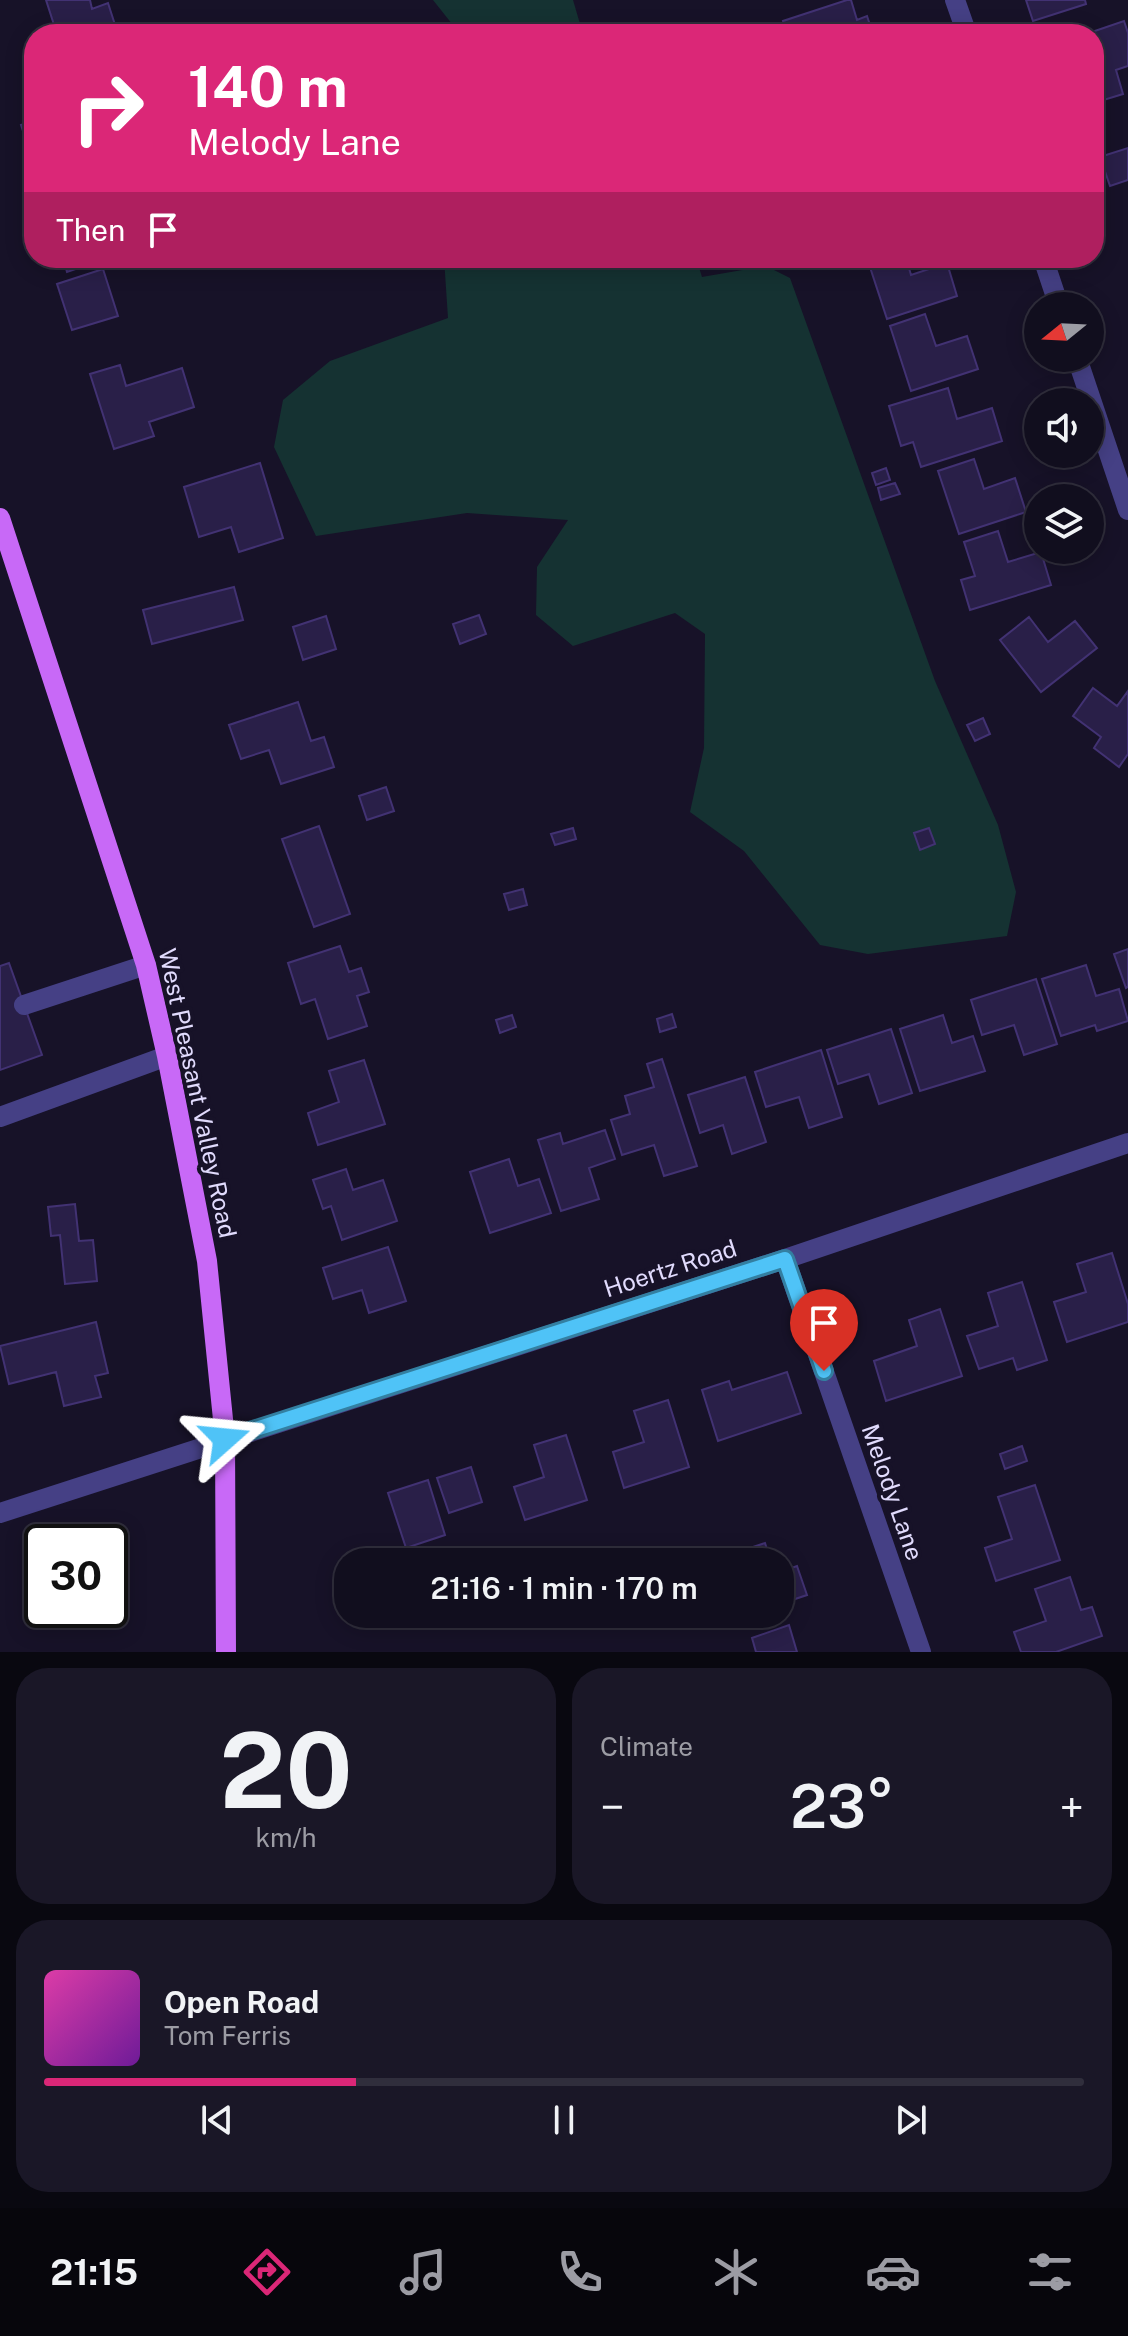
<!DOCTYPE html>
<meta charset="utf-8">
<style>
:root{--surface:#110e1e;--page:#1a1727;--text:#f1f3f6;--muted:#9c9ca4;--line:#302e3c;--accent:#db2777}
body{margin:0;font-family:"Public Sans",sans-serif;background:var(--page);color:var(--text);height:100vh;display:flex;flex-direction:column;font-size:30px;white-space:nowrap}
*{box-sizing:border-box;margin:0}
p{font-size:26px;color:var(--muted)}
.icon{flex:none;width:44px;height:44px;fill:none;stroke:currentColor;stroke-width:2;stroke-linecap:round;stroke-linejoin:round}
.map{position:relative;height:1652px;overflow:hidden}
.drawer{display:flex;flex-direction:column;gap:16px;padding:16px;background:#090810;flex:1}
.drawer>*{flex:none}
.banner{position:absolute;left:24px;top:24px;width:1080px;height:244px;border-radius:32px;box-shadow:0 4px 20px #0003,0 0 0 2px var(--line);background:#db2777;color:#fff;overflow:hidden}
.needle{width:52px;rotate:252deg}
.tools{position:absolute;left:1024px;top:292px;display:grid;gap:16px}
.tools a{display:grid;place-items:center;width:80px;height:80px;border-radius:50%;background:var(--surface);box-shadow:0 4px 20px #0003,0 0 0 2px var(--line);font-size:40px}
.speed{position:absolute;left:24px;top:1524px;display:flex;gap:16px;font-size:40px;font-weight:700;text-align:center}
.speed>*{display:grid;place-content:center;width:104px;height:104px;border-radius:50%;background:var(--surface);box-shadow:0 4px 20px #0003,0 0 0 2px var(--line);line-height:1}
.speed .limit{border:4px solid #111;border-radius:12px;background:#fff;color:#111}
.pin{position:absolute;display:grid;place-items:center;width:68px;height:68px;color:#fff;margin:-82px -34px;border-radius:50% 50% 50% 0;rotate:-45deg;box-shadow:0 0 8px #0007}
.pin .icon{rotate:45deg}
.me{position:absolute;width:88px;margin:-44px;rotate:72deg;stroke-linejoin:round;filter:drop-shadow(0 0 6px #0008)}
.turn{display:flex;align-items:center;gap:28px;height:168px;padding:0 32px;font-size:36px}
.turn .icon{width:104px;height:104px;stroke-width:2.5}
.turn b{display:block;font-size:56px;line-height:68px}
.then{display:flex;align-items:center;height:76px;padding:0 32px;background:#0003;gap:16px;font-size:30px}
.big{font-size:60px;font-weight:600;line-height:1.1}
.drawer .tile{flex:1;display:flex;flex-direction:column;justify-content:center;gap:12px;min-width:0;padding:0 28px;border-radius:32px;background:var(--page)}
.drawer .dial{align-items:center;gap:0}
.dial b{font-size:104px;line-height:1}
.song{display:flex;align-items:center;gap:24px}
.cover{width:96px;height:96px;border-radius:12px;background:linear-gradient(135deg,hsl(320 70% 55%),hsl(280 70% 35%))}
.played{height:8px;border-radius:4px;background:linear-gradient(90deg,var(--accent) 30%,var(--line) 30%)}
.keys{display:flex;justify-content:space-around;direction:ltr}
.heat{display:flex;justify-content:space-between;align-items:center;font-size:44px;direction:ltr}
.drawer .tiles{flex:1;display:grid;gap:16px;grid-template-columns:1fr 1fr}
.tile:last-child{grid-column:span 2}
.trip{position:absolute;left:334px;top:1548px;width:460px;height:80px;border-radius:32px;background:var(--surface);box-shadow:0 4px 20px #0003,0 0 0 2px var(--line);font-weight:600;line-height:80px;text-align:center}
.tab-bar{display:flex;height:128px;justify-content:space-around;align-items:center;background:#07060c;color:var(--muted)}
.tab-bar .icon{width:56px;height:56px}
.tab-bar .current{color:var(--accent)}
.tab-bar b{font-size:36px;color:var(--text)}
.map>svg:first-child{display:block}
.green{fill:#153232}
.building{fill:#291f48;stroke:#423273;stroke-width:2}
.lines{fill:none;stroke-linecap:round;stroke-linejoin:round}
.minor{stroke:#454085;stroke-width:20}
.major{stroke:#c869f7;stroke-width:20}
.route-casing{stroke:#337fa1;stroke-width:20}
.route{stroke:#4fc3f7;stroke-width:14}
.labels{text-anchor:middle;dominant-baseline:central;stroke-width:8;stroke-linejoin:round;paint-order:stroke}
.street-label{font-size:24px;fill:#e1dbfd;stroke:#171228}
</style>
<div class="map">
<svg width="1128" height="1652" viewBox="0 0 1128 1652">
<rect width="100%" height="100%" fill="#171228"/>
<!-- green -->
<path class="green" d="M433,0H573L583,34H460Z
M444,258H696L702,277L766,266L790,278L935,681L998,825L1016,892L1007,936L868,954L820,945L744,851L690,812L704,748L705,634L675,613L573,646L536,615L537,567L568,520L467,513L316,536L274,447L283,400L330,361L448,318Z"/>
<!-- building -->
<path class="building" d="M46,0H90L92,9L108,3L116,28L102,34H57Z
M847,0H851L857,20L867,16L873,34H787L783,21Z
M1026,0H1085L1086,4L1033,21Z
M1124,21L1128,33V66L1116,70L1123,94L1094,103V34H1086Z
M34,121V165L21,125Z
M1128,148V180L1110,186L1100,157Z
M63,258H95L96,262L67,272Z
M867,258H906L911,275L947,263L957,296L887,319Z
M103,269L118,316L72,330L57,284Z
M925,314L936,346L967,336L978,369L911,391L890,326Z
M120,365L126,386L182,368L194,407L149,422L154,436L114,449L90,374Z
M948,388L957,419L992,408L1002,441L921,467L913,442L901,446L889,406Z
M974,459L984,489L1015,478L1026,512L959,534L938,471Z
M260,463L283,538L239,552L231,527L199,537L184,487Z
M886,468L890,480L876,485L872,473Z
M895,483L900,494L881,500L878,488Z
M998,531L1008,562L1041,552L1051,585L970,610L961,580L975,576L964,542Z
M234,587L243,620L152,644L143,610Z
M479,615L486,634L460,644L453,624Z
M326,616L336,649L303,660L293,627Z
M1029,617L1048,642L1075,621L1097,648L1041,692L1000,640Z
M1093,688L1117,706L1128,691V754L1119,767L1094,748L1101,737L1073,716Z
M298,702L311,741L324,737L334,767L281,784L269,750L241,759L229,725Z
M983,718L990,734L975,741L967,725Z
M386,787L394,811L367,820L359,796Z
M319,826L350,914L314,927L282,839Z
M573,828L576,839L555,845L551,834Z
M929,828L935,844L920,850L914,833Z
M523,889L527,905L509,910L504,894Z
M340,946L349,972L361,968L369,992L357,996L367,1026L328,1039L315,999L301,1004L288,963Z
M1128,949V987L1126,988L1114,954Z
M9,963L42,1055L0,1070V966Z
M1086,965L1096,996L1119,989L1128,1021L1097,1031L1095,1025L1061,1036L1042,979Z
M1036,979L1057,1044L1024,1055L1014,1025L982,1035L971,1000Z
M672,1014L676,1027L660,1032L657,1019Z
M512,1015L516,1027L500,1033L496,1020Z
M943,1015L952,1043L973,1036L985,1071L920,1091L900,1029Z
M891,1029L912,1093L879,1104L869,1074L838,1084L827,1050Z
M821,1050L842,1117L809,1128L799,1097L766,1107L755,1072Z
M662,1059L697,1166L664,1176L654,1145L622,1155L611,1120L630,1114L625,1096L654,1087L647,1064Z
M364,1060L385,1124L318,1145L308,1113L339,1102L329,1071Z
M745,1077L766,1142L732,1154L723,1125L700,1133L688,1095Z
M605,1130L615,1159L589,1168L599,1199L561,1211L538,1140L560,1133L563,1144Z
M509,1159L518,1186L539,1179L551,1213L490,1233L470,1172Z
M346,1169L353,1190L383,1180L397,1221L342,1240L331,1206L323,1209L313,1180Z
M75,1204L79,1241L93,1240L97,1281L65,1284L60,1235L51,1236L48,1207Z
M388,1247L406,1301L369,1313L362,1290L333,1299L323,1268Z
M1112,1253L1128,1304V1322L1067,1342L1054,1302L1086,1292L1077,1264Z
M1022,1282L1047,1360L1017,1370L1013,1358L979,1369L967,1336L998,1326L988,1293Z
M940,1309L962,1376L886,1401L874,1361L917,1346L909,1320Z
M96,1322L108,1373L95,1376L101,1397L64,1406L56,1372L9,1384L0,1346Z
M787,1372L801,1413L718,1441L702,1390L729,1381L732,1390Z
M668,1400L689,1467L624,1488L613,1452L644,1442L634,1411Z
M566,1435L587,1500L525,1520L514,1487L544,1477L534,1445Z
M1022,1446L1027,1461L1005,1469L1000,1454Z
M471,1467L482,1502L449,1513L437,1478Z
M428,1480L445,1535L406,1548L388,1493Z
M1035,1485L1060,1560L996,1581L985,1548L1012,1539L998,1497Z
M765,1543L771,1562H728L726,1556Z
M797,1566L807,1595L780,1604V1572Z
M1070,1577L1081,1610L1092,1607L1102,1636L1056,1652H1021L1014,1632L1046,1621L1035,1589Z
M789,1625L797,1652H756L752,1638Z"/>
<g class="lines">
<!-- minor -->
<path class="minor" d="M955,0L967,34
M1043,258L1059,306
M1077,358L1128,510
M24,1005L146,965
M0,1117L167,1056
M785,1259L921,1652
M0,1513L785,1259L1128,1143"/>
<!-- major -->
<path class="major" d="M0,518L146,965L167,1056L207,1261L225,1439L226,1652"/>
</g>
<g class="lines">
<!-- route casing -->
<g class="route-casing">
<path id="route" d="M225,1439L785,1259L824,1371"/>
</g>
<!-- route -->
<use href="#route" class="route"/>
</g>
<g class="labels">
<!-- street labels -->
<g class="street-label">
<text transform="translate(198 1093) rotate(78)">West Pleasant Valley Road</text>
<text transform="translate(670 1268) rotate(-18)">Hoertz Road</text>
<text transform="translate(893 1492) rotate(71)">Melody Lane</text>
</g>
</g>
</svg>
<div class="tools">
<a><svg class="needle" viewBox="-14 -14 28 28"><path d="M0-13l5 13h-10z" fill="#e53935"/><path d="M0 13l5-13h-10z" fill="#9c9ca4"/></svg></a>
<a><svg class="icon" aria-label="sound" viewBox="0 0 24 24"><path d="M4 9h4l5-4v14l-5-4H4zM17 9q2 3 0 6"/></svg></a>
<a><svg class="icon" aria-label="layers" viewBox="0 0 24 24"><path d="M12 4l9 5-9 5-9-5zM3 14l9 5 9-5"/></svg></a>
</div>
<div class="speed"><div class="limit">30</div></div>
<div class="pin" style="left:824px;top:1371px;background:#d93025"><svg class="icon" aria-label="arrive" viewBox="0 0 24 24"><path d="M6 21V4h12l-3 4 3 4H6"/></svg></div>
<svg class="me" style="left:225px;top:1439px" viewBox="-20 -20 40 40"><path d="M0-17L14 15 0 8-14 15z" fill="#4fc3f7" stroke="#fff" stroke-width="4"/></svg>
<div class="trip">21:16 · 1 min · 170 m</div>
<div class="banner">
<div class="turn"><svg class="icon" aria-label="right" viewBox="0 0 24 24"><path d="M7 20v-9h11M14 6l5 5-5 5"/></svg><div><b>140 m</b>Melody Lane</div></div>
<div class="then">Then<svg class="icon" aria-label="arrive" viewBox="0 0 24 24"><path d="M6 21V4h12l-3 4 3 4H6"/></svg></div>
</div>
</div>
<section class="drawer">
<div class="tiles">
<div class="tile dial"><b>20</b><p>km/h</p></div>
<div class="tile"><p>Climate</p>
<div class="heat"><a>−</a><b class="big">23°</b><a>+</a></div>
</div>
<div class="tile">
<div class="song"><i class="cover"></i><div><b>Open Road</b><p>Tom Ferris</p></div></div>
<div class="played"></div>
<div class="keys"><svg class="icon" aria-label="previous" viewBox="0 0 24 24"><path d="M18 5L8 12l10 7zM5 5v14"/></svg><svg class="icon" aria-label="pause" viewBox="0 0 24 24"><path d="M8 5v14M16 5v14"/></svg><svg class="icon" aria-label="next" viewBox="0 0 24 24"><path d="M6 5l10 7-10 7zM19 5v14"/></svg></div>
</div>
</div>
</section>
<nav class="tab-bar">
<b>21:15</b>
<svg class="icon current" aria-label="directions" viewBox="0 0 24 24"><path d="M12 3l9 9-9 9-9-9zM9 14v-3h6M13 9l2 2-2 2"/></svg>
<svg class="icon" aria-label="music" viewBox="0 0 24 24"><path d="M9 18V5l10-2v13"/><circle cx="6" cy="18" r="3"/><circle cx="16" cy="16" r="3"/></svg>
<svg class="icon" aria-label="phone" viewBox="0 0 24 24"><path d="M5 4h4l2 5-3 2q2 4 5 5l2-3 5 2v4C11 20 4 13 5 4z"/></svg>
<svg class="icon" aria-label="climate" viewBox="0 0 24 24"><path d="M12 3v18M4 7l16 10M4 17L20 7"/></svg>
<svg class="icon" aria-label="car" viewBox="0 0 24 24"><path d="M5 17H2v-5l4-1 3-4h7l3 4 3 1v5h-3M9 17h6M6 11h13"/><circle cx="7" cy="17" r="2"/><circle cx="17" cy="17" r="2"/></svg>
<svg class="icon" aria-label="filters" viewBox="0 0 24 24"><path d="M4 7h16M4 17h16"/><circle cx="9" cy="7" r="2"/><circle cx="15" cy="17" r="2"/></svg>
</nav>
